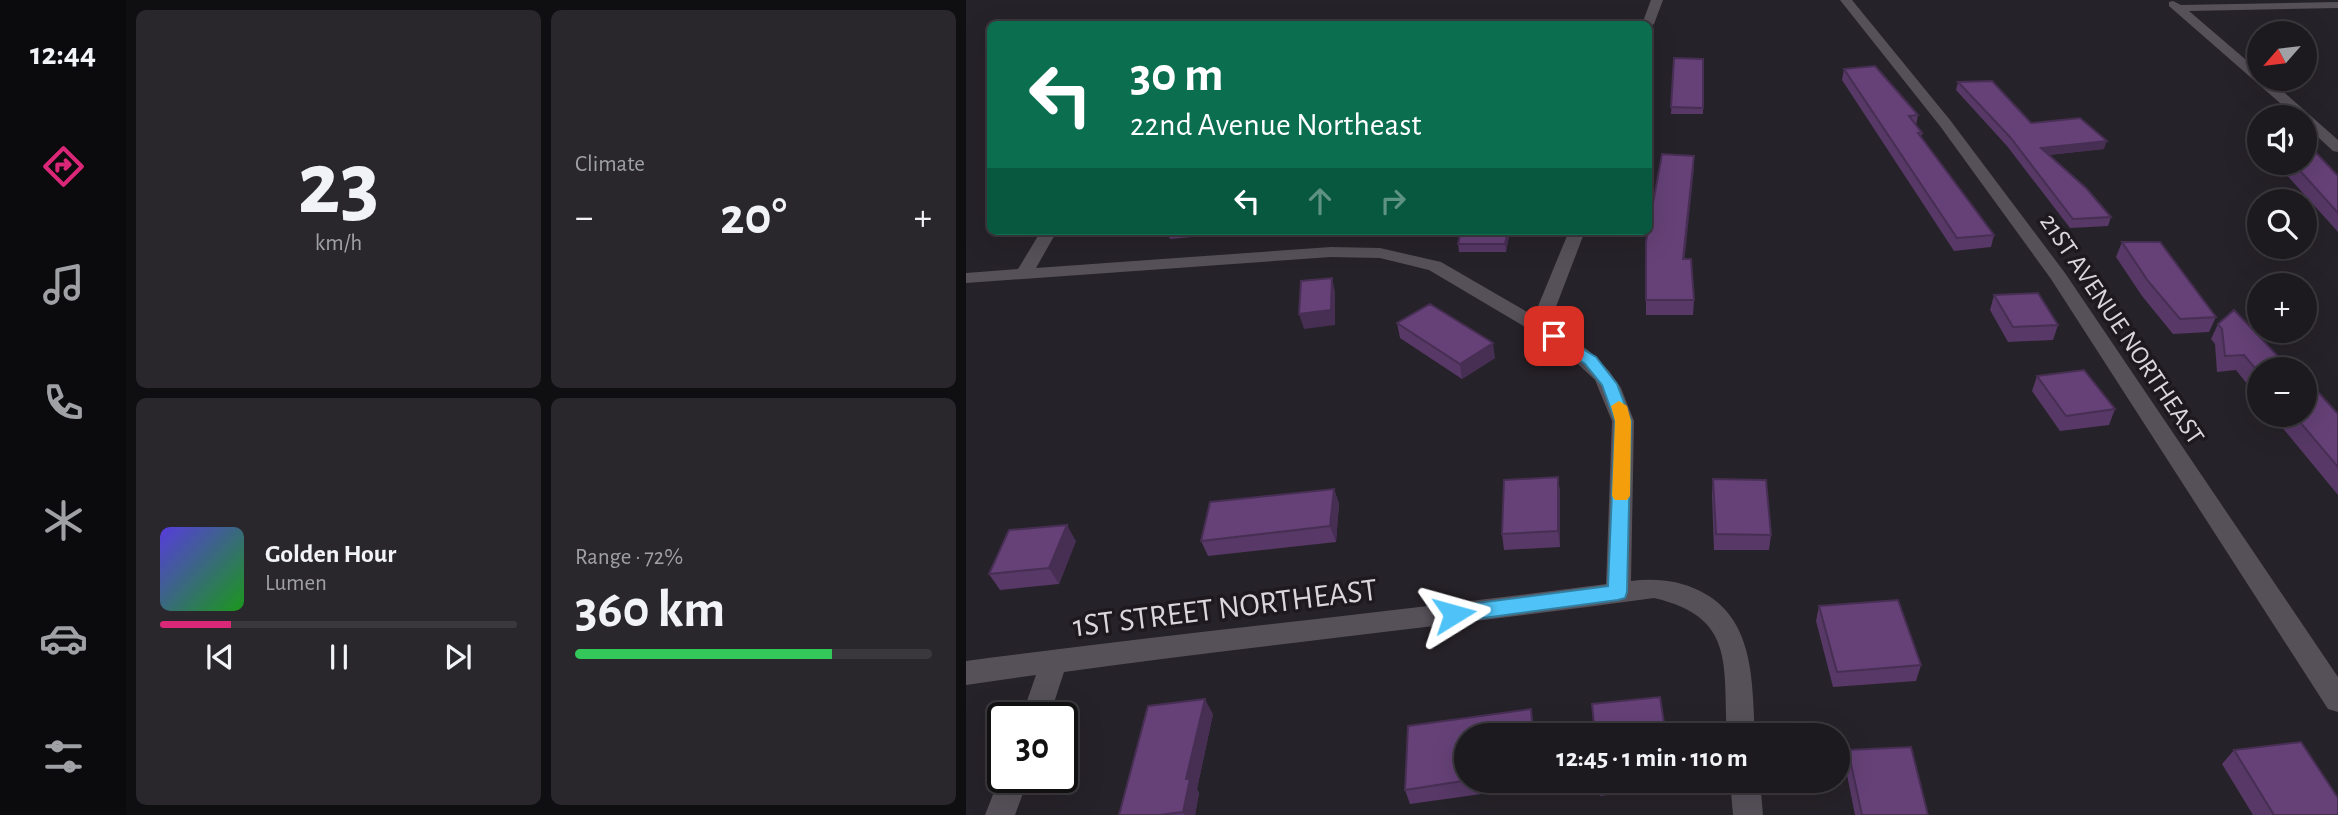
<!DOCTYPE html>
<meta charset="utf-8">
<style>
:root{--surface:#1c1a1f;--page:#29272c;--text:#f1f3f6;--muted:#a0a1a4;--line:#3a383d;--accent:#db2777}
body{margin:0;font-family:"Alegreya Sans",sans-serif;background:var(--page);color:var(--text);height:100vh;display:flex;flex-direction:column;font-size:26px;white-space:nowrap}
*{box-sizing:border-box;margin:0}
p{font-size:23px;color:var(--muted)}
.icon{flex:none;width:38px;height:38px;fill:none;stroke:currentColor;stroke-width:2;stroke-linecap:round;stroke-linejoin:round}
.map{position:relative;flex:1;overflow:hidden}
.sheet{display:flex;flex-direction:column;gap:10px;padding:10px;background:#0f0e11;width:840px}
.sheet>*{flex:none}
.top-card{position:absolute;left:21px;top:21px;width:665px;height:214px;border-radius:10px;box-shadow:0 7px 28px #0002,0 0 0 2px var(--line);background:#0b6e4f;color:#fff;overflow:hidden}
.needle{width:46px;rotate:242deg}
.buttons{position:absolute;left:1281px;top:21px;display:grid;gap:14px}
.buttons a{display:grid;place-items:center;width:70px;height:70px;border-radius:50%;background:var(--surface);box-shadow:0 7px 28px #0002,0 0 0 2px var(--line);font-size:35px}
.speed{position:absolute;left:21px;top:702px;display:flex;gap:14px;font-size:35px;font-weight:700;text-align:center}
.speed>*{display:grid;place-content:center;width:91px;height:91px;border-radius:50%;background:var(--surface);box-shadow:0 7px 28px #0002,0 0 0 2px var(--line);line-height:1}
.speed .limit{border:4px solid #111;border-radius:10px;background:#fff;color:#111}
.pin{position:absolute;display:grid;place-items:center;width:60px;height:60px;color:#fff;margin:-30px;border-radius:14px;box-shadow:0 4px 10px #0006}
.me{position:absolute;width:77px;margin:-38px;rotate:82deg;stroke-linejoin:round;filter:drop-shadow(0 0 5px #0008)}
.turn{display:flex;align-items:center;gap:24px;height:147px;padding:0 28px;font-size:32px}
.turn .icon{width:91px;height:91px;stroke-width:2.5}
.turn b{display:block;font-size:49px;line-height:60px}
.lanes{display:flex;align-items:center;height:66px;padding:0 28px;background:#0003;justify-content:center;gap:35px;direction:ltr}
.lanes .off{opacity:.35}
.big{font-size:52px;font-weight:600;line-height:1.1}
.sheet .tile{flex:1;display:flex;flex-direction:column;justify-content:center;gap:10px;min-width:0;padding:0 24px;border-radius:10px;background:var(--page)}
.sheet .dial{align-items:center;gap:0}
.dial b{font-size:91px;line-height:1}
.song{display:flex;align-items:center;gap:21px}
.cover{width:84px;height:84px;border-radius:10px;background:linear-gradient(135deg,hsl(250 70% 55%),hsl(120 70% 35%))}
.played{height:7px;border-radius:4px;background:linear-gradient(90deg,var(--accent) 20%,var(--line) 20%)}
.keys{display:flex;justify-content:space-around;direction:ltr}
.heat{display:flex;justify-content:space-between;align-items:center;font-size:38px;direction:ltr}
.charge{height:10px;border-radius:5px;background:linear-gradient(90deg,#34c759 72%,var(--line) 0)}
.sheet .tiles{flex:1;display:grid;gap:10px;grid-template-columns:repeat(2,1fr)}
.trip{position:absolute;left:488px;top:723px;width:396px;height:70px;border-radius:35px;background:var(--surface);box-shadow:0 7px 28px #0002,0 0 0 2px var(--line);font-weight:600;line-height:70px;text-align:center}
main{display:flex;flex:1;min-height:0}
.menu{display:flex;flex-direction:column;width:126px;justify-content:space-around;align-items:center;background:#0b0a0c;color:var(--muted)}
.menu .icon{width:49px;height:49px}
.menu .active{color:var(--accent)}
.menu b{font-size:32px;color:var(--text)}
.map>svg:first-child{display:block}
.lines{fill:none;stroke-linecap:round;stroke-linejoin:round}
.street{fill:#565159;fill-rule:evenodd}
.wall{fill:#573866}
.shaded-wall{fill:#472e53}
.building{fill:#654177;stroke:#472e53;stroke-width:2}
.route{fill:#4fc3f7;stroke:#337fa1;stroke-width:2}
.slow{fill:#f59e0b}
.labels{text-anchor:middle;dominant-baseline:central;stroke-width:7;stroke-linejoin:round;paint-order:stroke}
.street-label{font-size:26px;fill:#d9d7db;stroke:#1d191f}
.near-street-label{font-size:32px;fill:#d9d7db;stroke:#1d191f}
</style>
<main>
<nav class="menu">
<b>12:44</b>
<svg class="icon active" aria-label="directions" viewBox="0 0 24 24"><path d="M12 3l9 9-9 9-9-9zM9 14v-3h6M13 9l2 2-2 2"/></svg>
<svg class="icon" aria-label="music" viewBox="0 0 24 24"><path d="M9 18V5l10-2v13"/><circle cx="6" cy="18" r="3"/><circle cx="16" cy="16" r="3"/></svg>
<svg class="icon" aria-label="phone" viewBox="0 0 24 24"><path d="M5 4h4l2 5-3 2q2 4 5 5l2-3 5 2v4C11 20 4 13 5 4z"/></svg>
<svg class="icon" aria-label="climate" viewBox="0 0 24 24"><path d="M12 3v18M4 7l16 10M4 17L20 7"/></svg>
<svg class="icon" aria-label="car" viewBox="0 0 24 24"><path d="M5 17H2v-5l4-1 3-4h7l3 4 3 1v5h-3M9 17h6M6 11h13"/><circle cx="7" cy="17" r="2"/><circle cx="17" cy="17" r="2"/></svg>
<svg class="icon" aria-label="filters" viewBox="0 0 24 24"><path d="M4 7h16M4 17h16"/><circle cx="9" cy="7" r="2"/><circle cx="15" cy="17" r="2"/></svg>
</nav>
<section class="sheet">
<div class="tiles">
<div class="tile dial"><b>23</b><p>km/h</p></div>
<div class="tile"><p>Climate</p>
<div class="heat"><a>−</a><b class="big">20°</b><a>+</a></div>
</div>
<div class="tile">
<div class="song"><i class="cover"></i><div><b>Golden Hour</b><p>Lumen</p></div></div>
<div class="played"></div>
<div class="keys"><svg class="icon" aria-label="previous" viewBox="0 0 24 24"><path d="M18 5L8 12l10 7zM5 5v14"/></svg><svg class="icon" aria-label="pause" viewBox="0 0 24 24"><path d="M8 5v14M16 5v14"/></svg><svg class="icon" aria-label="next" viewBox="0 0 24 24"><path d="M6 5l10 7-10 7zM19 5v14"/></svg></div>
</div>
<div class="tile"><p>Range · 72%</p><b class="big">360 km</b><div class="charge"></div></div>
</div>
</section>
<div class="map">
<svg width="1372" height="815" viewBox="0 0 1372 815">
<rect width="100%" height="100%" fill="#262229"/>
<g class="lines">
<!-- street -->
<path class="street" d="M685,0H697L688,24L682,27V24H676Z
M874,0H886L984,120L1099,273L1372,677V712L1362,709L1085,279L974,126Z
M1207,1L1215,5L1372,2V8L1223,11L1293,71V79H1303L1372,140V152L1367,151L1339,125V117H1330L1203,6V2Z
M75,231H91L70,268L365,247L414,248L475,262L568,316L603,231H619L583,325L622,350L643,371L655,388L668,421L665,581C689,578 712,580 734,591C789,618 786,682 789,735H761C757,665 770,617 688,598C492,625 295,645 98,672L83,718H55L70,675L0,685V661C213,633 427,612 640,584L646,421L629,380L596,349L463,270L414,258L365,257L0,283V273L52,269Z
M37,769V777H63L49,815H19Z
M764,780H794L797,815H767Z"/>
</g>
<!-- wall -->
<path class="wall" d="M708,58L737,59V114H705Z
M878,69L952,115L950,125L956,133L955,137L1028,235L1025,247L988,251L876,80Z
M992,82L1065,123L1138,149L1083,155L1145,217L1142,226L1104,228L1041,146L990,90Z
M728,156L718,259L728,300L727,315H680V242Z
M1310,163H1339L1372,176V232Z
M200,231H239L237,236L204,239Z
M495,231H544L540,252H493L492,244Z
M1156,242L1250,317L1243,332L1207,334L1176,296L1150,257Z
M1028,295L1092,325L1087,340L1042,342L1024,310Z
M431,323L529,358L496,379L434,338Z
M1252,324L1293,369V399L1270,370L1251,372L1249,344L1245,339Z
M1071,376L1149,409L1143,425L1094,431L1066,391Z
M1346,393L1372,414V495L1306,415H1339Z
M592,477L594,493V547L538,550L536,534Z
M747,479L805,535L803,550H748L746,495Z
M368,489L373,504L370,542L242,556L235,541Z
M110,541L93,584L34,590L23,574Z
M853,606L955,665L950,681L867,687L850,621Z
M565,709L569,735H500V780H572L573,786L444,804L439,790L442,726Z
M247,714L231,789L233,793L229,815H153Z
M882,750L962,815H889L879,765Z
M1268,750L1372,815H1287L1256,764Z
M632,780H705V787L634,796Z"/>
<!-- shaded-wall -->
<path class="shaded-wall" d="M1141,141L1138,149L1072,156L1075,148Z
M728,156V169L717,274V259Z
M542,231H544L540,252L539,244Z
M366,278L369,292V325L338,329L333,314Z
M527,343L529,358L496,379L494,364Z
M592,477L594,493V547L592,531Z
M368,489L373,504L370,542L364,526Z
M101,525L110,541L93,584L83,568Z
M239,699L247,714L231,789L233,793L229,815H219L217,812L220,779Z"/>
<!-- building -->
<path class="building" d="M708,58L737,59V108L705,107Z
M909,66L952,115L943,116L956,133H952L1028,235L991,238L878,69Z
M1026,81L1065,123L1114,118L1141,141L1075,148L1120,188L1145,217L1107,219L1044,137L992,82Z
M1339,141L1372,176V213L1327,163H1339Z
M696,154L728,156L717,259H725L728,300H680V242Z
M495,231H542L539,244H492Z
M1156,242H1194L1250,317L1214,319L1182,281Z
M366,278L365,310L333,314L335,281Z
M1072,293L1092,325L1047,327L1028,295Z
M464,304L527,343L494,364L431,323Z
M1268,310L1324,369H1293V373L1278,355L1259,356L1256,329L1252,324Z
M1118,370L1149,409L1100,416L1071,376Z
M1339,386L1346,393H1353L1372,414V467L1328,415H1339Z
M592,477V531L536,534L538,480Z
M747,479L800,480L805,535L750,534Z
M368,489L364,526L235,541L244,502Z
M101,525L83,568L23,574L43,530Z
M932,600L955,665L871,672L853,606Z
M694,697L700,735H629L626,704Z
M239,699L220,779H224L217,812L193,815H153L182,706Z
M565,709L567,735H500V780H503L439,790L442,726Z
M1335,742L1372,798V815H1308L1268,750Z
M945,747L962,815H896L882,750Z"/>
<!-- route -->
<path class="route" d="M588,332L630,357L651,384L665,421L661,592L659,598L652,600L488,622L481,620L478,614L481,609L488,606L642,586L649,421L636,385L619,364L582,339L580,336L582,333Z"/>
<!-- slow -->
<path class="slow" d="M653,401L661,406L665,421L664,496L661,500H649L646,496L649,421L645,406Z"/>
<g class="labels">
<!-- street labels -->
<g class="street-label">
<text transform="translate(1156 329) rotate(56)">21ST AVENUE NORTHEAST</text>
</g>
<!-- near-street labels -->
<g class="near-street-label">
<text transform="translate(259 608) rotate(-7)">1ST STREET NORTHEAST</text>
</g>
</g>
</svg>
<div class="buttons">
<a><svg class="needle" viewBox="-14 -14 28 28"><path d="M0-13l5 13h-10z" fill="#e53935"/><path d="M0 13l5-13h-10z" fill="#a0a1a4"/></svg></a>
<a><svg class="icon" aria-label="sound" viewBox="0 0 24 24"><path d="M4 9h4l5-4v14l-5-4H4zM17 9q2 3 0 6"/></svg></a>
<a><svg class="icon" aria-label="search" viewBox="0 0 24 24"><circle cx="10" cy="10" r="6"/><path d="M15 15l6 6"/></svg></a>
<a>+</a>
<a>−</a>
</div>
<div class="speed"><div class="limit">30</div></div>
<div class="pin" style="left:588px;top:336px;background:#d93025"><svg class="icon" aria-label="arrive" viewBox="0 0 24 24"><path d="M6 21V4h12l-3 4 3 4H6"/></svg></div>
<svg class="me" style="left:488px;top:614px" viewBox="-20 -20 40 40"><path d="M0-17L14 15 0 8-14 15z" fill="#4fc3f7" stroke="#fff" stroke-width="4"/></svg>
<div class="trip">12:45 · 1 min · 110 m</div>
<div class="top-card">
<div class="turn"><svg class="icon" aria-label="left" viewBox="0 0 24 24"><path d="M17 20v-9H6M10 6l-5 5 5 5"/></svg><div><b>30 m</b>22nd Avenue Northeast</div></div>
<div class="lanes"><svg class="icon" aria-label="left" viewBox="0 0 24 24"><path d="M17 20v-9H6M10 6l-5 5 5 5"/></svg><svg class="icon off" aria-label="ahead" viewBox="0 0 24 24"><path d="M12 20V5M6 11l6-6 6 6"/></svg><svg class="icon off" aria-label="right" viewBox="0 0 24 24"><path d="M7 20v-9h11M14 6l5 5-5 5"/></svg></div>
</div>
</div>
</main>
